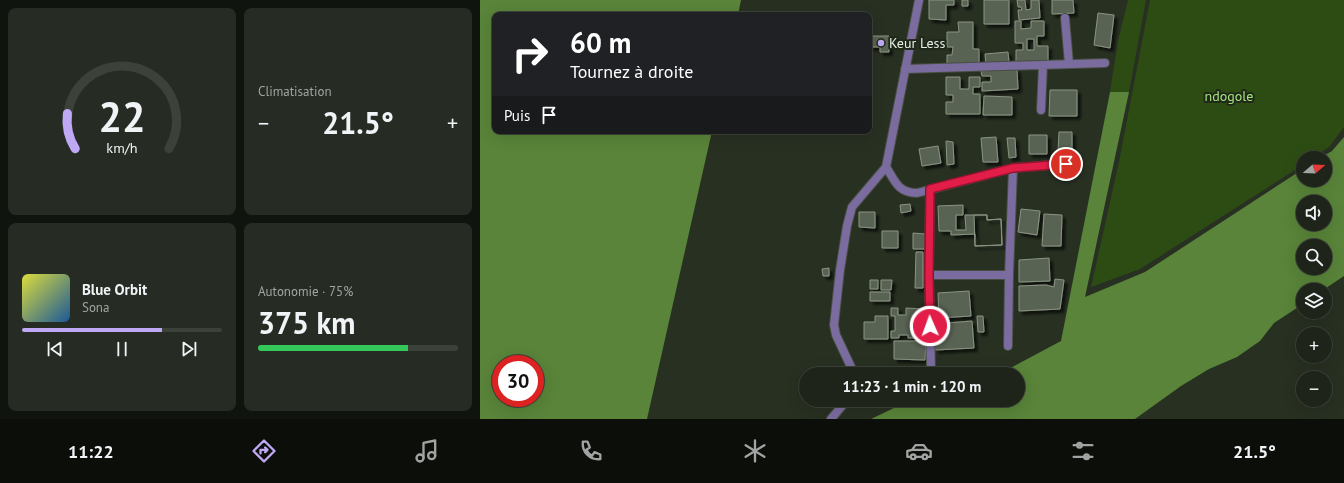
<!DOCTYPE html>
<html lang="fr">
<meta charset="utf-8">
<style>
:root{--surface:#1e241a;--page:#262c23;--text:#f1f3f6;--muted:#a1a4a2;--line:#3c4139;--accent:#bfa9f4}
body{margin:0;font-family:"PT Sans",sans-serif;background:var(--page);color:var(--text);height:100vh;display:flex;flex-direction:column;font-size:15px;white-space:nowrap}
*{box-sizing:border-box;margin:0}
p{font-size:13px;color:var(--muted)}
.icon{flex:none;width:22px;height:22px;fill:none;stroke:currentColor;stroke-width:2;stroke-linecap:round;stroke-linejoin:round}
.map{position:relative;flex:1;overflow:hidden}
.side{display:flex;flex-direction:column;gap:8px;padding:8px;background:#10140e;width:480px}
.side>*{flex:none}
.guide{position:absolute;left:12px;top:12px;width:380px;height:122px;border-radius:8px;box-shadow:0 4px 16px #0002,0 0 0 1px var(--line);background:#202124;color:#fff;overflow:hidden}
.needle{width:26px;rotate:71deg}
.fabs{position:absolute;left:816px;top:151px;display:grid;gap:8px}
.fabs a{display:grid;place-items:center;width:36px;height:36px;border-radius:50%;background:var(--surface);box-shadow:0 4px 16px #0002,0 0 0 1px var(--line);font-size:20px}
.speed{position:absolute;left:12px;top:355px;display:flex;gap:8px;font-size:20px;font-weight:700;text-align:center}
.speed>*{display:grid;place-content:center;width:52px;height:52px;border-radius:50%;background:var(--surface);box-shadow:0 4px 16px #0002,0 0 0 1px var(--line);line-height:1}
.speed .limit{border:6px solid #d22;background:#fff;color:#111}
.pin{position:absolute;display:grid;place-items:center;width:34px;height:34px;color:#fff;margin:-17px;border:2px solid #fff;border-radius:50%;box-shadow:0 1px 4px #0007}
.me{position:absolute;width:44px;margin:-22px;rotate:358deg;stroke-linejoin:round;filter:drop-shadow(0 0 3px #0008)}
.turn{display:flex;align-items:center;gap:14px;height:84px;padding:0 12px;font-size:18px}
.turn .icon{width:52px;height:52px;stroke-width:2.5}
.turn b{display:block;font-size:28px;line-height:34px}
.then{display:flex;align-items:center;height:38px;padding:0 12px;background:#0003;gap:8px;font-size:15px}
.big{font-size:30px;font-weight:700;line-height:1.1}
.side .card{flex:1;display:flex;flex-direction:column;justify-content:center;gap:6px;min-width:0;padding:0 14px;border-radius:8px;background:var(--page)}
.side .dial{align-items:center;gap:0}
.dial svg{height:104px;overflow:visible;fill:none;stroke:var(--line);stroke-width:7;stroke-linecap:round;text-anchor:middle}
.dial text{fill:var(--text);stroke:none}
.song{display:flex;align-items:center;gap:12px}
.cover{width:48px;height:48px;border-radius:6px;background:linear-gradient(135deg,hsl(60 70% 55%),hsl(210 70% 35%))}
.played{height:4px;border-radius:2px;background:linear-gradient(90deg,var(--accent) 70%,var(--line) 70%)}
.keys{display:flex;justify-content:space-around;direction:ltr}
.heat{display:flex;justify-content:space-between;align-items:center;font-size:22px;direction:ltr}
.charge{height:6px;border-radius:3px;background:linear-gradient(90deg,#34c759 75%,var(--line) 0)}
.side .tiles{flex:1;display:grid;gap:8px;grid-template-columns:repeat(2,1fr)}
.trip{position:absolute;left:319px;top:367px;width:226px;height:40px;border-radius:20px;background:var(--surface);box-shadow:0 4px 16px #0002,0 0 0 1px var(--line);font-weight:700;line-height:40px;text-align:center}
.menu{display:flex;height:64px;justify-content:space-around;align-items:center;background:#0c0e0a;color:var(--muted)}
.menu .icon{width:28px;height:28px}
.menu .selected{color:var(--accent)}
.menu b{font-size:18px;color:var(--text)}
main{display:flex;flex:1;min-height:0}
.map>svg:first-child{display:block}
.green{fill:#2d4c14}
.water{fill:#598439;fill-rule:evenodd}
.building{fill:#596353;stroke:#8a9483;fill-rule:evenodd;filter:url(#shadow)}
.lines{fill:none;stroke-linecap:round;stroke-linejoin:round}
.street-casing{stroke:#474e41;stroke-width:10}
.street{stroke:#7b6c9f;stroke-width:8}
.route-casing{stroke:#92132f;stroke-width:10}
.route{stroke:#e11d48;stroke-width:7}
.poi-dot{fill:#bfa9f4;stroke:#1e2719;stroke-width:1.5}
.labels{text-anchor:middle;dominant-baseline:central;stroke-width:4;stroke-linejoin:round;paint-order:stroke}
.poi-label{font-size:14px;fill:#e7ede4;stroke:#1e2719;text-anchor:start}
.park-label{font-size:14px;fill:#a6e27d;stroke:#1e2719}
</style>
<main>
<section class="side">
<div class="tiles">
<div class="card dial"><svg viewBox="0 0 100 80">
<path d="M14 69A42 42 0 1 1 86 69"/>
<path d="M14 69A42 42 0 0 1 8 42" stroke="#bfa9f4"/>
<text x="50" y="56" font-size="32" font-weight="700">22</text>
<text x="50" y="72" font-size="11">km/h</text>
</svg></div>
<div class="card"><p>Climatisation</p>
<div class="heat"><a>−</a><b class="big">21.5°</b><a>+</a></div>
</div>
<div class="card">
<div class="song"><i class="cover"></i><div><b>Blue Orbit</b><p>Sona</p></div></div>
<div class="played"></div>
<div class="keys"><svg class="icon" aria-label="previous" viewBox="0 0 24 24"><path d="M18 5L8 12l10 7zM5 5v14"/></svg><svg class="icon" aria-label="pause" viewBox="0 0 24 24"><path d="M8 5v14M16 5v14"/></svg><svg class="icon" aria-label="next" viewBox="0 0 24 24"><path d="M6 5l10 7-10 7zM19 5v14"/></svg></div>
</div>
<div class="card"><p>Autonomie · 75%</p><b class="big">375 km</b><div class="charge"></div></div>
</div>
</section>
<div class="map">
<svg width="864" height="419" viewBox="0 0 864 419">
<defs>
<filter id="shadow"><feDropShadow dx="3.5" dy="3.5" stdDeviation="1" flood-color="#0009"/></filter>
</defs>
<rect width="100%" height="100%" fill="#283022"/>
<!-- green -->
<path class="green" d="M648,0H666L649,92H630L638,41Z
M670,0H864V127L849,147L833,158H823V165L660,269L611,287L639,162Z"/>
<!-- water -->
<path class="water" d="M0,0H261L258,15H15V131H232L167,419H0ZM21,364H55V398H21Z
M630,92H649L605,297L665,272L823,169V180H845V158H840L852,151L864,137V276L843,290H823V304L794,323L780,341L757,357L729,369L701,386L655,419H391L416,407L460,400H538V374H519L581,341ZM823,202H845V224H823ZM823,246H845V268H823Z"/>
<!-- building -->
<path class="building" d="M449,0H474V5H466V20L449,19Z
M482,0H488V6H482Z
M504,0H529V24H504Z
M537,0H545L546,10L551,9V0H559L560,18L539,20L538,10H542L541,7H538Z
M572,0H593L594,13L572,14Z
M618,13L634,15L630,48L614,45Z
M535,21H541V29L551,28V21H564V36H557V46H568V62H536V50H543V43H535ZM547,39H554V50H547Z
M478,22H493V49H499V65H467V55H472L473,47H467V32H479Z
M390,36H409V52H400V47H390Z
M528,52L529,62L506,64L505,54Z
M537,69L538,89L502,91V82H511V76H502L501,71Z
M466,77H480V89H489V77H500V87H493V94H500V114H466V102H473V95H466Z
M570,90H597V116H569Z
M504,96L532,97V115H503Z
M579,132H592V151H578Z
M549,135H567V154H549Z
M516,137L518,162H503L501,138Z
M527,138H535L536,157L529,158Z
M466,141L473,142L474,164L467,165Z
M458,146L461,163L442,166L439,149Z
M430,204L431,211L421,213L420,205Z
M483,205V215H476V230H486L485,215H507V220L521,219L522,245L495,246V234L471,235V231H459L458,206Z
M541,209L560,211L557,235L538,232Z
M379,212H395V228L379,227Z
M564,214L582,215L581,246H562Z
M494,215H507V220L521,219L522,245L495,246Z
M402,231H418V248H402Z
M433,233L445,234V249H433Z
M436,252H443V288H435Z
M569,258L570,281L539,282V260Z
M349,268V276H343L342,269Z
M575,279L584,280L580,309L539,311V286L566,285L574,287Z
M390,280H398V289H390Z
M401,280H412L411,290H401Z
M489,291L491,316L459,318L458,293Z
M390,292H410V301H390Z
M411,308H418V315H426V308L446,309V316H441V329H446V338H428V335H419V338H411V331H415V316H411Z
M395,316H408V339H384V322H395Z
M497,316H503L504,332H498Z
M492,321L494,348L455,350L454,324Z
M414,341H446L445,360L414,359Z"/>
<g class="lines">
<!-- street casing -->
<g class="street-casing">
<path id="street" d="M585,18L589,64
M425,69L625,63
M561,110L563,65
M406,167C415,181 418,193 437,193L533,168L586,164
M450,189L449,275L451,371
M449,275H529
M528,346L529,275L533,168
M373,374L371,367L356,335L354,325L360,270L367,226L372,207L406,167L439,0
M351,419L367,400"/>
</g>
<!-- street -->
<use href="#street" class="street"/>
</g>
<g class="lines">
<!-- route casing -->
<g class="route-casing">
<path id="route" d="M450,326L449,275L450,189L533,168L586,164"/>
</g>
<!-- route -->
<use href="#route" class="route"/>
</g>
<!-- markers -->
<circle class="poi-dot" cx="401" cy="43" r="4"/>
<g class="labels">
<!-- poi labels -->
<g class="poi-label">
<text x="409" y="43">Keur Less</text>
</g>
<!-- park labels -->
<g class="park-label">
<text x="749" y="96">ndogole</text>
</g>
</g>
</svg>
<div class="fabs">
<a><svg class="needle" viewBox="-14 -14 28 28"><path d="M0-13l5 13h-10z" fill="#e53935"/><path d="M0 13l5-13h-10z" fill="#a1a4a2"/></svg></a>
<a><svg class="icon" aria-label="sound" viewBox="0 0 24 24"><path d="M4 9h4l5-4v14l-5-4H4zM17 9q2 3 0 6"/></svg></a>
<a><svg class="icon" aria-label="search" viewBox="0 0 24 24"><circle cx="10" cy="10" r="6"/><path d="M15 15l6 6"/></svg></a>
<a><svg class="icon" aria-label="layers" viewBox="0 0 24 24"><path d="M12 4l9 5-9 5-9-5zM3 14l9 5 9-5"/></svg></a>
<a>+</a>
<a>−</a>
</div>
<div class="speed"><div class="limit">30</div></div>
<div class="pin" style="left:586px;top:164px;background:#d93025"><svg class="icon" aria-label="arrive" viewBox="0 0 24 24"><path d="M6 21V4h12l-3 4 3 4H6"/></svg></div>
<svg class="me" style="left:450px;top:326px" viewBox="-20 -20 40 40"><circle r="17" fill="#e11d48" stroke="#fff" stroke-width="3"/><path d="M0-11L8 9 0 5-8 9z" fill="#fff"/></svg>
<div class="trip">11:23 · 1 min · 120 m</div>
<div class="guide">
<div class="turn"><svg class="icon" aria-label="right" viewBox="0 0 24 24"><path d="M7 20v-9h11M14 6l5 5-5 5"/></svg><div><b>60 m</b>Tournez à droite</div></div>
<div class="then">Puis<svg class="icon" aria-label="arrive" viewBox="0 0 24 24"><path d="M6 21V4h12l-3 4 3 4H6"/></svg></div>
</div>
</div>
</main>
<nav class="menu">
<b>11:22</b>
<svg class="icon selected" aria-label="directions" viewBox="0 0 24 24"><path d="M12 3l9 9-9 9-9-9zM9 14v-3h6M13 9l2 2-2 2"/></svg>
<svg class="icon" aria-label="music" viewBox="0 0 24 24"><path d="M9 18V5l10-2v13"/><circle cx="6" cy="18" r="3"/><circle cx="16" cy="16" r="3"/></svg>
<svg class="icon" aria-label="phone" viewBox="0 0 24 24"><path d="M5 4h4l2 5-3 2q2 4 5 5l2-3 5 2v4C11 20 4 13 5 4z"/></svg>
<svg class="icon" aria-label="climate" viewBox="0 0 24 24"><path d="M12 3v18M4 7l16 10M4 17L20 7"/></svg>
<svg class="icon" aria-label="car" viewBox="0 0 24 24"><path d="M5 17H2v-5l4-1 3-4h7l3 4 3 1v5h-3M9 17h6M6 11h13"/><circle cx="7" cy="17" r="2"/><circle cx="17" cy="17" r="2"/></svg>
<svg class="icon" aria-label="filters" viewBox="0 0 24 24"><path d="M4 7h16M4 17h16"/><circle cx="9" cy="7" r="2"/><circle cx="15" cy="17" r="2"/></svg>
<b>21.5°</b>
</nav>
